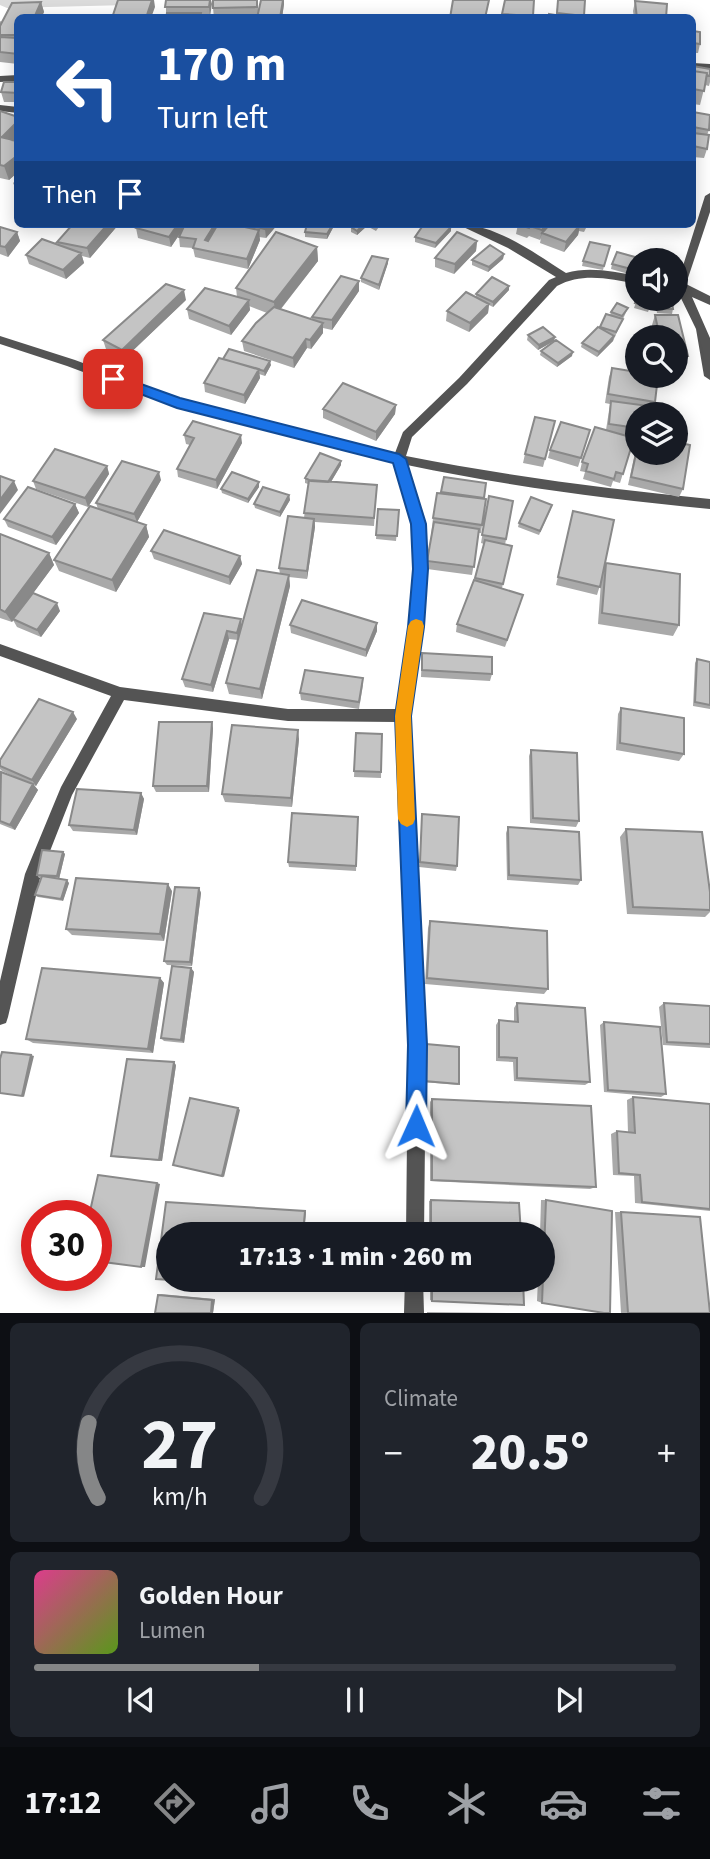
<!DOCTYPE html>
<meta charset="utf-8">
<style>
:root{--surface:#171b24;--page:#20242c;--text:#f1f3f6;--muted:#9ea1a6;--line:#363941;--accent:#858687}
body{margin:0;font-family:"Source Sans 3",sans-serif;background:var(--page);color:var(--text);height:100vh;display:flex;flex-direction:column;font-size:26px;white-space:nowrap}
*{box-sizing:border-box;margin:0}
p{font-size:23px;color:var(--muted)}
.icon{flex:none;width:38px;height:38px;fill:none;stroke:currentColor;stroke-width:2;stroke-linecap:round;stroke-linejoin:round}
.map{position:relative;height:1313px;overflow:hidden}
.drawer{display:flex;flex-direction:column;gap:10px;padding:10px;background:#0d0f14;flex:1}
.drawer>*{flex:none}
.banner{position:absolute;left:14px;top:14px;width:682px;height:214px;border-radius:10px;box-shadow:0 4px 18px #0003;background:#1a4fa0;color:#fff;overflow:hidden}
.controls{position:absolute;left:625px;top:248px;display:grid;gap:14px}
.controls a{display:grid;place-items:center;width:63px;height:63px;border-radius:50%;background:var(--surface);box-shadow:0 4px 18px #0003;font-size:35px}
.speed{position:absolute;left:21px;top:1200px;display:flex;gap:14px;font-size:35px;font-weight:700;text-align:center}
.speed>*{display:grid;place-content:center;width:91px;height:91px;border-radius:50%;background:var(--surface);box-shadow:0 4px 18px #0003;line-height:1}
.speed .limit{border:10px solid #d22;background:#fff;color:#111}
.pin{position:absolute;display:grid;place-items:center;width:60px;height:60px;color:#fff;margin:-30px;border-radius:14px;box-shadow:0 4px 10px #0006}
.me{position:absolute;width:77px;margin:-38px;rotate:1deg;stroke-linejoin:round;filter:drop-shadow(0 0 5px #0008)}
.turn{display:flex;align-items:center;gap:24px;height:147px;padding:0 28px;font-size:32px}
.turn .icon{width:91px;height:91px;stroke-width:2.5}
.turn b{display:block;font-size:49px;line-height:60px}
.then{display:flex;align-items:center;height:66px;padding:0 28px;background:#0003;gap:14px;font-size:26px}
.big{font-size:52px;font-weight:800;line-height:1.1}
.drawer .tile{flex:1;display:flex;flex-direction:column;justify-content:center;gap:10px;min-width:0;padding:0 24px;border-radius:10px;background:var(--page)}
.drawer .dial{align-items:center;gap:0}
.dial svg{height:182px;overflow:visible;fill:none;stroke:var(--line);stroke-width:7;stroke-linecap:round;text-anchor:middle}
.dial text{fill:var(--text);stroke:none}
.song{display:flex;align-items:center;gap:21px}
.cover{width:84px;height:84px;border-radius:10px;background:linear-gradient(135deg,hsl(330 70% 55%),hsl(90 70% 35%))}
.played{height:7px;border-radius:4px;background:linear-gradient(90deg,var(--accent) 35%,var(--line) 35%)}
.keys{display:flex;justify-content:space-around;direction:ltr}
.heat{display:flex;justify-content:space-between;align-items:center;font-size:38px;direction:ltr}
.drawer .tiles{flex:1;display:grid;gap:10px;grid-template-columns:1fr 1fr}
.tile:last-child{grid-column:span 2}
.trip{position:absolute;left:156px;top:1222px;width:399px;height:70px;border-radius:35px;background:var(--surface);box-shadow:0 4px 18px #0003;font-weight:800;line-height:70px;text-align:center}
.menu{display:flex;height:112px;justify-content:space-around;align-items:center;background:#090b0e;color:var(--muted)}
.menu .icon{width:49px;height:49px}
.menu .active{color:var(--accent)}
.menu b{font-size:32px;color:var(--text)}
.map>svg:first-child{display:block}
.green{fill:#dbdbdb}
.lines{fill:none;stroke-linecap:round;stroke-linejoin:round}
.minor{fill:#545454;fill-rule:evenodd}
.wall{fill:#a9a9a9}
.shaded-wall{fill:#898989}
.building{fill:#c4c4c4;stroke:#898989;stroke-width:2}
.route{fill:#1a73e8;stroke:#114b97;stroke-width:2}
.slow{fill:#f59e0b}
</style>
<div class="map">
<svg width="710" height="1313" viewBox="0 0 710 1313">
<rect width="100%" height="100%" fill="#fff"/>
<!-- green -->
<path class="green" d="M0,0H133L129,5L7,8L0,5Z"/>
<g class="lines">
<!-- minor -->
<path class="minor" d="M693,63L710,64V70L693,69Z
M18,75V81L0,82V76Z
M0,105L18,107V113L0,111Z
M710,193V212L686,284L710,296V305L692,297L710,338V380L704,376L696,329L676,288L705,196Z
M457,224C496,224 534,253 566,273C590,266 614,272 637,276V284C610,279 583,272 557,286L467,384L412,437L406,456C507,476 608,489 710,499V509C608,499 507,486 407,465L425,524L428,569L423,627L410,716L426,1045L424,1234H406L408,1045L396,722L288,721L124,700L72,795L41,874L8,1017L6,1023L0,1025V981L25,874L61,787L111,696L0,656V644L120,687L288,709H397C406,650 421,585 413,525C410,504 400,483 394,462L177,407L67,366L0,344V336L75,360L179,399L395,453L403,432L459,378L549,280L556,277L508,248Z
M405,1279H423L424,1313H404Z"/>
</g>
<!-- wall -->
<path class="wall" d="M166,0H211L210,16H201L202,18H166Z
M213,0H258V16L261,0H284V4L282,18H214L213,8Z
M505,0H534L533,18H502Z
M558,0H585L584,18H548L556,15Z
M635,1L666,18H634L633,11Z
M41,2L44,12L41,18H18V64L0,62V21L2,22Z
M693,31L700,44L698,53H693Z
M693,66L710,69V82L709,86L705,85L700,105L693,104Z
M18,82V102H4L1,92Z
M0,111L18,135V172L9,180L0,178Z
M693,112L709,130L707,135V149L704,158L693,157Z
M18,178V193L13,183Z
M119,224L90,258L82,256L84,263L66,279L29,264L26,255L58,245L57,242Z
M184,224V226L185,224H217V226L237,225L236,224H278L266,238L259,237L260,240L248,269L195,257L193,248L180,247L179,237L183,229L171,247L138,238L136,228Z
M335,224L327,239L305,237V232Z
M353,224H381L376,231L367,226L357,235L351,232V227Z
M518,224H595L593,228L587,226L584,232L579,231L578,235L564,252L540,243L541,238L540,240L529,236L527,238L516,234Z
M611,224H624L621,227Z
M0,227L17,232L20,241L8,257L0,254Z
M451,227V231L435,248L415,242V237Z
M477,241L476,251L454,274L435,267V258Z
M610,246L603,270L582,266L583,261Z
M317,247L318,261L281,309L312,320V317L359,291L332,330L323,328V333L311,349L307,348L294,368L244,351L242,341L267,313L249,306L250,310L231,335L189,319L187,309L237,297L236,288Z
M504,254L503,259L488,272L472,265V260Z
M388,259V263L379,290L361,282V278Z
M634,262L629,274L611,269L612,264Z
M509,290L493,307L489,305L488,313L469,332L446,321L447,311L476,297V294Z
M637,299H653L648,312L634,308Z
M186,300L124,359L106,349L103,340Z
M658,302L673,309L672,314L657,313L656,307Z
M628,308L613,341L597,357L581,347L582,343L599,328L606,314L610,315L611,312Z
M655,315H678L688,356L685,365H676V338H654L652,325Z
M528,335L555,337L554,341L538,350L527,340Z
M541,351L572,356L557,367L540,355Z
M271,365L265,376L259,374L260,378L245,404L205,392L204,383Z
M612,368L655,402L653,407L637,415V437L627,436L634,438L620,483L613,481L611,487L583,479L585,472L580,471L582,462L606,430L610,404L605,403L609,377Z
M396,405L395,414L376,441L323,418V409Z
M555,421L543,467L523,463L525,454Z
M590,430L578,467L548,458L550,450Z
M184,435L242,443L217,489L178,477L177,469L190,445L186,444Z
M637,444V453L683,489L679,497L628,485Z
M341,461V465L331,482L377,485L374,526L315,522V527L307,579L289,577L290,586L262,699L229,694L226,683L238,640L229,639L213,692L185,687L182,679L204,613L242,626L280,574L279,568L304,518L308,484L305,483V478Z
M107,466L109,474L88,507L36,489L33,481Z
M444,477L484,498L482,525L481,533H479L472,575L427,569L433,518L441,494Z
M161,480L137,522L146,525L149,537L116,592L59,571L54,560L98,509L96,503Z
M259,482V487L248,503L222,493L221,489Z
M289,495L290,500L280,517L255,508L254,504Z
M489,496L513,501L505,545L512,546L502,588L521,602L505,647L456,632L457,624L475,580L484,544L481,543Z
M75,504L79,513L56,545L8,527L4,519Z
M378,509L399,510L396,541L376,539Z
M551,509L539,535L518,527L519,523Z
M573,511L604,569L606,563L679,625L673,636L598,624L601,582L597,595L556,585Z
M0,534L49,553L54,565L33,593L60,611L41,637L17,627L13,620L12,622L0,618Z
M151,551L240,556L242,564L230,585L154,559Z
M377,623V631L366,657L291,633L290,625Z
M422,653L492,674L490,681L421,677Z
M697,659L710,662V709L693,706L695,663Z
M363,685L359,709L301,700L300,693Z
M621,708L684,754L679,761L616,750L618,714Z
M77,719L36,786L34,785L38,790L15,830L0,824V773L24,781L2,771L0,769V760Z
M213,728L209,792H156L153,786Z
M356,733L382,734L381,778L354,777Z
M299,739L292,807L225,802L222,794Z
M531,750L579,821L576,827L530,823L529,756Z
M141,793L144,799L137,835L73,831L69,825Z
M422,814L457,866L456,871L419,867Z
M358,817L356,871L289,867L288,862Z
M508,827L581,880L578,885L507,880L506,833Z
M626,829L710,892V912L705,917L627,914L620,837Z
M63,852L65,854L59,879L69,883L63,901L38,897L35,895L41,878H39L37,875Z
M199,888L201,893L192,966L167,965L164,961Z
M172,891L164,941L72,935L66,929Z
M430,921L548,989L544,994L425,984L428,928Z
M191,968L194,972L184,1043L164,1041L161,1038Z
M160,978L164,983L153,1053L33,1043L26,1039Z
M517,1003L590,1082L585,1085L514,1081L513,1062L496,1061V1025L499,1020L514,1022V1008Z
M664,1003L710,1006V1048L663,1045L659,1007Z
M604,1022L666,1094L661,1097L604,1092L600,1025Z
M425,1046L459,1084L458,1085L423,1082Z
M176,1065L162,1161L114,1157L111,1156Z
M633,1097L710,1104V1211L635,1203L634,1176L613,1175L611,1134L617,1131L628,1133L627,1100Z
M432,1099L596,1187L590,1189L430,1181V1102Z
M431,1200L521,1234H429V1201Z
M541,1200H546L542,1303L537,1301L538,1279H542V1234H540Z
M615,1212H621L710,1313H621Z
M430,1279H523L432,1301L430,1300Z
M161,1294L215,1299L213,1313H155L158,1295Z
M427,1312L507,1313H427Z"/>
<!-- shaded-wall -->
<path class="shaded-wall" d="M152,0H154L155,7L151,18H146Z
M210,0H211L212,4L210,16L209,7Z
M283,0H284V4L282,18H280Z
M41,2L44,12L41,18H34Z
M18,121V134L4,149L0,139Z
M18,155V172L9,180L4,166Z
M108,224H119L90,258L87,248Z
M178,224H184L185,226L171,247L169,237Z
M215,224H217L218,232L206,250L205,240Z
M269,224H278L266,238L265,229Z
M333,224H335L327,239V234Z
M364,224H367V226L357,235V231Z
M546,224H551L542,233L540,240L542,230Z
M580,225L578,235L564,252L566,242Z
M451,227V231L435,248L436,243Z
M259,230L260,240L248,269L247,259Z
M17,232L20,241L8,257L5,247Z
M477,241L476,251L454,274L455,264Z
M317,247L318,261L275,316L274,302Z
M81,253L84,263L66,279L63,270Z
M504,254L503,259L488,272L489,267Z
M388,259V263L379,290V285Z
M359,281V291L332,330V320Z
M509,286V290L493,307V302Z
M184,290L186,300L124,359L122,350Z
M249,300L250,310L231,335L229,326Z
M489,304L488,313L469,332L470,323Z
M323,323V333L311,349L310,340Z
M614,336L613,341L597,357L599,352Z
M555,337L554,341L538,350L539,345Z
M306,339L307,348L294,368L293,358Z
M573,352L572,356L557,367L558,363Z
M270,361L271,365L265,376L264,371Z
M259,369L260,378L245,404L244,395Z
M396,405L395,414L376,441V432Z
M241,435L242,443L217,489L216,480Z
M341,461V465L326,490V486Z
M107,466L109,474L88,507L85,498Z
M159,472L161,480L137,522L134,514Z
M14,481L18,490L0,514V500Z
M259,482V487L248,503V499Z
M289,495L290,500L280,517V512Z
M75,504L79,513L56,545L52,537Z
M314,519L315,527L307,579V571Z
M146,525L149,537L116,592L112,580Z
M49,553L54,565L12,622L5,612Z
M240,556L242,564L230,585L229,577Z
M289,575L290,586L262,699L260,689Z
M57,603L60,611L41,637L37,630Z
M241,619L242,627L238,640L237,633Z
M377,623V631L366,657V650Z
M227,631L229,639L213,692L211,685Z
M73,712L77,719L36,786L32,780Z
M212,722L213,728L209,792L207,786Z
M298,730L299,739L292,807L291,798Z
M33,784L38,790L15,830L10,825Z
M141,793L144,799L137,835L134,830Z
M63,852L65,854L59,879L57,876Z
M67,880L69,883L63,901L61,899Z
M168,884L172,891L164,941L160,934Z
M199,888L201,893L192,966L190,962Z
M191,968L194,972L184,1043L181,1040Z
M160,978L164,983L153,1053L148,1049Z
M31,1055L34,1056L24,1097L22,1096Z
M174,1062L176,1065L162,1161L159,1160Z
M238,1108L240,1110L224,1177L222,1176Z
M157,1183L160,1184L145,1267H141Z
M305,1211L306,1212L304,1234H303Z
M215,1299L213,1313H211L212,1300Z"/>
<!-- building -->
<path class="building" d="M118,0H152L146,18H112Z
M166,0H210L209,7H165Z
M213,0H257V7L213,8Z
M261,0H283L280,18H257Z
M453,0H489L485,18H450Z
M505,0H534L533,16L502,14Z
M558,0H585L584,16L557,13Z
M635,1L667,4L666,18H637Z
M41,2L34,18H18V35H0V26L12,3Z
M167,13H201L200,18H166Z
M549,14L574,18H548Z
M693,31L700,32V44L693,43Z
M0,37L18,38V54L0,52Z
M693,66L710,69V76L707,75V73L693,71Z
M693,71L707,73L704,91L693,89Z
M4,82H18V93L1,92Z
M0,111L18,117V121L2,137H0Z
M693,112L710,115L709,130L693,127Z
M693,133L709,135L707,149L693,146Z
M18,135V141L12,140Z
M0,137L18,141V155L4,166L0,165Z
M73,224H108L87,248L57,242Z
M139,224H178L169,237L136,228Z
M185,224H215L205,240L208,241L218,224H231L259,230L247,259L193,248L196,239L179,237Z
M245,224H269L265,229Z
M307,224H333L327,234L305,232Z
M353,224H364L357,231L351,227Z
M424,224H445L451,227L436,243L415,237Z
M518,224H546L542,230L530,226L529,228Z
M550,224H578L580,225L566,242L542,233Z
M0,227L17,232L5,247L0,246Z
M276,232L317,247L274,302L236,288Z
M457,232L477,241L455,264L435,258Z
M42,239L81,253L63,270L26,255Z
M590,242L610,246L604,266L583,261Z
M490,245L504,254L489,267L472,260Z
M617,252L635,257L631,269L612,264Z
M372,256L388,259L379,285L361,278Z
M341,276L359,281L332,320L312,317Z
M492,277L509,286L493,302L476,294Z
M166,284L184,290L122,350L103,340Z
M205,288L249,300L229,326L187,309Z
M466,292L489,304L470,323L447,311Z
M637,299H653L649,307L635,303Z
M658,302H672L673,309H659Z
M617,303L628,308L622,316L611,312Z
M274,307L323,323L310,340L306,339L293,358L242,341L256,323Z
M606,314L623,319L616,332L600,327Z
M655,315H678L688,356H676V338H660Z
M543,327L555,337L539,345L528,335Z
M598,327L614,336L599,352L582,343Z
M556,340L573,352L558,363L541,351Z
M229,349L270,361L264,371L223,359Z
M219,358L259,369L244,395L204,383Z
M612,368L637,372V376H658L655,402L608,394Z
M343,383L396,405L376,432L323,409Z
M611,401L656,407L655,412L672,415H637V428L609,424Z
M535,417L555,421L545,459L525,454Z
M193,421L241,435L216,480L177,469L194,438L184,435Z
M561,422L590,430L581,458L550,450Z
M595,427L634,438L623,474L616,472L614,479L586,471L588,464L582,462Z
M676,442L690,445L683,489L631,477L637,449V453H676Z
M55,449L107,466L85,498L33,481Z
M320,453L341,461L328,482L311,481L305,478Z
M122,461L159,472L134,514L96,503Z
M232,472L259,482L248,499L221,489Z
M0,476L14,481L0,500Z
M444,477L486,483L484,498L441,492Z
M309,480L377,485L374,518L304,513Z
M28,487L75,504L52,537L4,519Z
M263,487L289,495L280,512L254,504Z
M437,493L486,499L482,525L433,518Z
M489,496L513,501L506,539L482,535Z
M531,497L552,505L540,531L519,523Z
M90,506L146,525L112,580L54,560Z
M378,509L399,510L397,536L376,535Z
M573,511L614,520L600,587L558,577Z
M288,516L314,519L307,571L279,568Z
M434,522L479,529L474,567L427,561Z
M164,530L240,556L229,577L151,551Z
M0,534L49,553L5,612L0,609Z
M485,540L512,546L503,584L475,578Z
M606,563L680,574L679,625L602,613Z
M257,570L289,575L260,689L226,683Z
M474,580L523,595L507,640L457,624Z
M33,593L57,603L37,630L13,619Z
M302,600L377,623L366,650L290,625Z
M204,613L241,619L237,633L227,631L211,685L182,679Z
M422,653L492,657V674L422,670Z
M697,659L710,662V705L695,702Z
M305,670L363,678L359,702L300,693Z
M39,699L73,712L32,780L0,766V760Z
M621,708L684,718V754L620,743Z
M159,722H212L207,786H153Z
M232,725L298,730L291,798L222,794Z
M356,733L382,734L381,772L354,771Z
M531,750L577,753L579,821L533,818Z
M1,772L33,784L10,825L0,821Z
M77,789L141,793L134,830L69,825Z
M292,813L358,817L356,866L288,862Z
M422,814L459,817L457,866L420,862Z
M508,827L579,832L581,880L509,875Z
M626,829L702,832L710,892V910L633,907Z
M42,850L63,852L57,876L37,875Z
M42,876L67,880L61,899L35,895Z
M76,878L168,884L160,934L66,929Z
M175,887L199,888L190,962L164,961Z
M430,921L547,931L548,989L427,978Z
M172,966L191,968L181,1040L161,1038Z
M42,968L160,978L148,1049L26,1039Z
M517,1003L585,1008L590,1082L517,1078V1058L499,1057V1020L518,1022Z
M664,1003L710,1006V1044L667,1042Z
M604,1022L660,1027L666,1094L608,1090Z
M426,1044L459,1047V1084L424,1081Z
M2,1052L31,1055L22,1096L0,1093V1059Z
M127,1059L174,1062L159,1160L111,1156Z
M633,1097L710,1104V1209L642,1202L640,1175L619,1173L617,1131L635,1133Z
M190,1098L238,1108L222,1176L173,1165Z
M432,1099L591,1106L596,1187L432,1180Z
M98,1175L157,1183L141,1267L96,1261V1216H89Z
M431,1200L519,1203L521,1234H431Z
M546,1200L612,1211L610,1313H604L542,1303Z
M166,1202L305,1211L303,1234H168V1279H300V1288L156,1279Z
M621,1212L700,1217L710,1313H628Z
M432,1279H523L524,1305L432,1301Z
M158,1295L212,1300L211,1313H155Z"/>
<!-- route -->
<path class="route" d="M113,374L180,398L399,454L406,459L426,524L428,569L424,627L411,716L427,1045L426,1126L423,1133L416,1136L409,1133L406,1126L408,1045L395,716L408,627L413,569L411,524L393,463L177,408L109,382L107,379Z"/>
<!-- slow -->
<path class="slow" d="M416,619L422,621L424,626L411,716L415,819L413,824L407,827L401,824L398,819L395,716L408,626L411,621Z"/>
</svg>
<div class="controls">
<a><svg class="icon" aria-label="sound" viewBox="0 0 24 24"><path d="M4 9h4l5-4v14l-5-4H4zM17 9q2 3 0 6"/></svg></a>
<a><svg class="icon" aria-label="search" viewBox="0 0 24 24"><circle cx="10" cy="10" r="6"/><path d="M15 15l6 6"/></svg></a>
<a><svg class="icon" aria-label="layers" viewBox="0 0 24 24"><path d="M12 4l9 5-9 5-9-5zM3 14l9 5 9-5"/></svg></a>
</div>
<div class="speed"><div class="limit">30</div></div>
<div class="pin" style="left:113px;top:379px;background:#d93025"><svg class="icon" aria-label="arrive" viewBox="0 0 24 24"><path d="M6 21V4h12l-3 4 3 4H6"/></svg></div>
<svg class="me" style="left:416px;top:1126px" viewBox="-20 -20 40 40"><path d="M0-17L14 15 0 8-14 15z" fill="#1a73e8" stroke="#fff" stroke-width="4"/></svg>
<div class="trip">17:13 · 1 min · 260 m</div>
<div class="banner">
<div class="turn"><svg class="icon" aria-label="left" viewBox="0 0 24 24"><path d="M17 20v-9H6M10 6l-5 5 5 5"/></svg><div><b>170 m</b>Turn left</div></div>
<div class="then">Then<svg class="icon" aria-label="arrive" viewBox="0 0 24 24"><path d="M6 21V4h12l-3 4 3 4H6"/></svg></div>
</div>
</div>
<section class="drawer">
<div class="tiles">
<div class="tile dial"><svg viewBox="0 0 100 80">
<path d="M14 69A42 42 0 1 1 86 69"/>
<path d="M14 69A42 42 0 0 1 10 36" stroke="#858687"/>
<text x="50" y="56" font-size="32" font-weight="700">27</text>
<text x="50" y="72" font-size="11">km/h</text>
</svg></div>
<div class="tile"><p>Climate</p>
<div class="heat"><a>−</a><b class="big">20.5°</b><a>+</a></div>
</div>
<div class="tile">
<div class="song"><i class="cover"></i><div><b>Golden Hour</b><p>Lumen</p></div></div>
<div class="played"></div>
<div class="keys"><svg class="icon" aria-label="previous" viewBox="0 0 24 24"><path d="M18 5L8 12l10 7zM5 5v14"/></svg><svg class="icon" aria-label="pause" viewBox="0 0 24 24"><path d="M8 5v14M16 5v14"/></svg><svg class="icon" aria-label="next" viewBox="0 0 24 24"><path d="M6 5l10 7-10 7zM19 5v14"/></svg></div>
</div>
</div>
</section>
<nav class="menu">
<b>17:12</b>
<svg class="icon active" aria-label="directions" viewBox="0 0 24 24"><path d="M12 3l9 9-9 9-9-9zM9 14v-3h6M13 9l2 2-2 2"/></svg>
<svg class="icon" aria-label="music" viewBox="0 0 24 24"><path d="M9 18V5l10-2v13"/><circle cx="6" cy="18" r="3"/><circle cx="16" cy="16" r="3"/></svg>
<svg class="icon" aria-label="phone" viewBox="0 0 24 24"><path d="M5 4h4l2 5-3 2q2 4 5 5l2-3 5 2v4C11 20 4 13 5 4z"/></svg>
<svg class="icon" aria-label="climate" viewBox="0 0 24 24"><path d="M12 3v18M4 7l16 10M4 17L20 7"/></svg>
<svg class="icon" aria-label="car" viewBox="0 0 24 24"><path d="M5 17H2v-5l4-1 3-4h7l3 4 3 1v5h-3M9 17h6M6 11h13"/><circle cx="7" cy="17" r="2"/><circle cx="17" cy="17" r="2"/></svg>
<svg class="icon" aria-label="filters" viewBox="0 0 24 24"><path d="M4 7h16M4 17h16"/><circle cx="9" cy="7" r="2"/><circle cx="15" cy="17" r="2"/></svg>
</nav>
